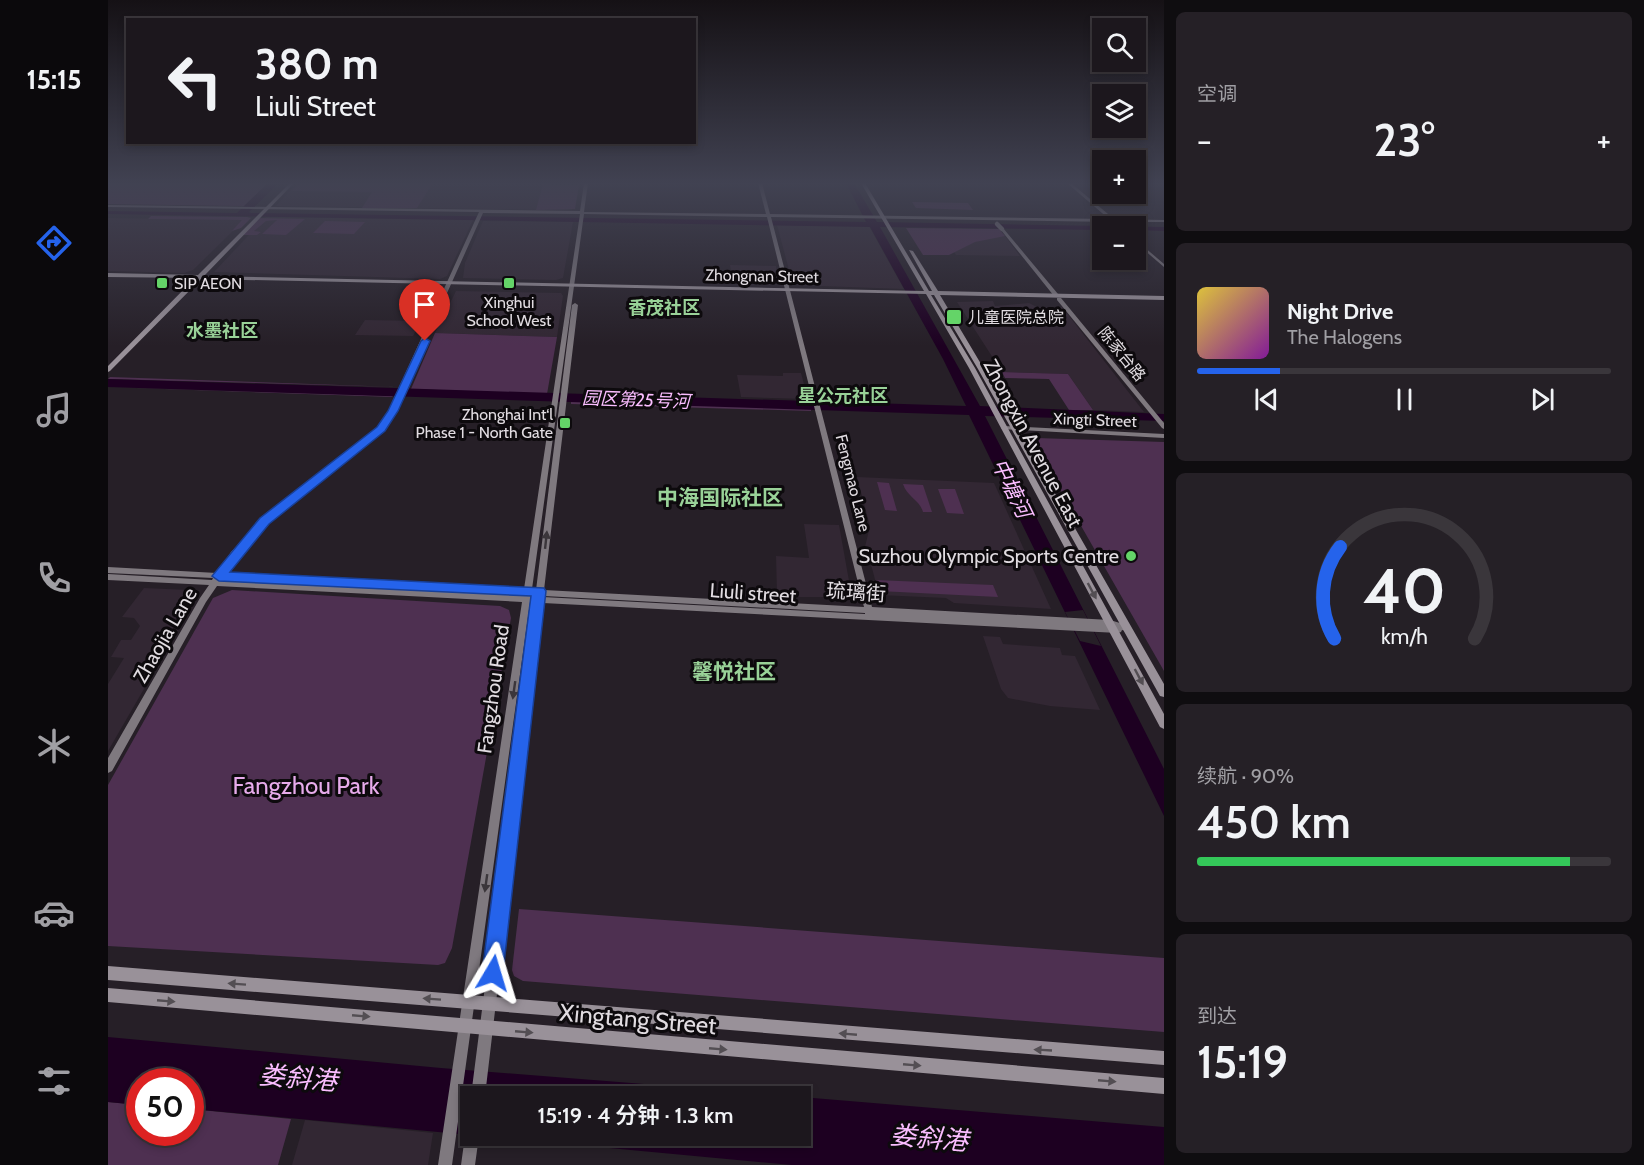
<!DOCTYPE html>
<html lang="zh">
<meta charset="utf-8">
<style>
:root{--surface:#1c171d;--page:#252026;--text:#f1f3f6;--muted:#a09fa4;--line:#3a363b;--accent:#2563eb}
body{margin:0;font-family:Cabin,"Noto Sans SC",sans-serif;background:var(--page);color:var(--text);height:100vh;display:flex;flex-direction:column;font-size:22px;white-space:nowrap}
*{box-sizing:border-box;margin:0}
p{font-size:20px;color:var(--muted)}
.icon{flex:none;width:33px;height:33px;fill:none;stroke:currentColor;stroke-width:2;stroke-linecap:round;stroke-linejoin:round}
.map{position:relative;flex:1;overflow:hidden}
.panel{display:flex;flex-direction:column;gap:12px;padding:12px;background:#0f0d10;width:480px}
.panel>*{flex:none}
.banner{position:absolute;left:18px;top:18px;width:570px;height:126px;border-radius:0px;box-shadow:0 3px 9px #0003,0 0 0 2px var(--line);background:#1c171d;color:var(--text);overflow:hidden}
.fabs{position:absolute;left:984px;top:18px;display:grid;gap:12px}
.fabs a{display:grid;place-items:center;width:54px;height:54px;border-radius:0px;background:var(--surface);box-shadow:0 3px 9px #0003,0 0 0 2px var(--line);font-size:30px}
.speed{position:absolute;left:18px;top:1068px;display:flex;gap:12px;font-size:30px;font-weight:700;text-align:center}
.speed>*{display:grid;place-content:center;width:78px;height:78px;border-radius:50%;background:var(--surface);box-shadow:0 3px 9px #0003,0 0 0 2px var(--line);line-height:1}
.speed .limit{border:9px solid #d22;background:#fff;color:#111}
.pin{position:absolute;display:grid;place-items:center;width:51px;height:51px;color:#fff;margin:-62px -26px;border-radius:50% 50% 50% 0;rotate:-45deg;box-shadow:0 0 6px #0007}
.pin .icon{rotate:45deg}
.me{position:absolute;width:66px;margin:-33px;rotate:7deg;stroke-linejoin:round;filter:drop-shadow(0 0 4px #0008)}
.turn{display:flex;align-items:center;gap:21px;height:126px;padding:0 30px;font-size:27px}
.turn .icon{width:78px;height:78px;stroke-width:2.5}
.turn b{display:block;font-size:42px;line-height:51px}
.big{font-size:45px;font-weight:600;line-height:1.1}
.panel .tile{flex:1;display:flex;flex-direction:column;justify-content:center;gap:9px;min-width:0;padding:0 21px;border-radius:9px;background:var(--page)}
.panel .dial{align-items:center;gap:0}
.dial svg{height:156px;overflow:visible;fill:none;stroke:var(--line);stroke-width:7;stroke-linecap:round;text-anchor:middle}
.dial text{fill:var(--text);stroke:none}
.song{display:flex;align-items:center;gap:18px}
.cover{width:72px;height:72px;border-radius:9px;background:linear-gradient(135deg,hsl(50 70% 55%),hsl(290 70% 35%))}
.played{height:6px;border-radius:3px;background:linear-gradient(90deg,var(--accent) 20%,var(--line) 20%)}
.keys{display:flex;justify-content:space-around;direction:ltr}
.heat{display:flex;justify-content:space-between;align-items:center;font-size:33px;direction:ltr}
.charge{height:9px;border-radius:4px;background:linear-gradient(90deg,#34c759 90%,var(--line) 0)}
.trip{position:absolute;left:352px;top:1086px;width:351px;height:60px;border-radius:0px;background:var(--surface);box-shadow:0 3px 9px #0003,0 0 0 2px var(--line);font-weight:600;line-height:60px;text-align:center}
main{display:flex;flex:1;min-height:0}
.dock{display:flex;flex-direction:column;width:108px;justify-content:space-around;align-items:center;background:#0b090c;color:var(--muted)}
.dock .icon{width:42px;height:42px}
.dock .on{color:var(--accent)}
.dock b{font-size:27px;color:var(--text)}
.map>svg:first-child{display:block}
.built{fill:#322733}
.green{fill:#4e3051}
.water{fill:#1d0021}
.pier{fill:#261f27}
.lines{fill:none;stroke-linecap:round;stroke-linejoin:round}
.secondary{fill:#7f797f;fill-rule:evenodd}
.primary{fill:#999199;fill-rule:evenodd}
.secondary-bridge{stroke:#7f797f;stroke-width:4.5}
.oneway{fill:#3b363b}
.oneway2{fill:#534e53}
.route{fill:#2563eb;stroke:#184099;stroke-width:1.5}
.poi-dot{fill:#64d468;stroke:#0d0a0d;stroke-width:2}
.labels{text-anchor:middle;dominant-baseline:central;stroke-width:6;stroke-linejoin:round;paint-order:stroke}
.far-street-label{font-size:16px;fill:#e1dce1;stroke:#0d0a0d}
.far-poi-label{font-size:16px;fill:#e1dce1;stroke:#0d0a0d;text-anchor:start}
.far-neighbourhood-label{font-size:18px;font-weight:bold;fill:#99d298;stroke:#0d0a0d}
.far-water-label{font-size:18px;font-style:italic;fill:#fabdff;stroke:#0d0a0d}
.street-label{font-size:20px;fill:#e1dce1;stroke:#0d0a0d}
.poi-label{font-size:20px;fill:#e1dce1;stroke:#0d0a0d;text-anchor:end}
.water-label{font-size:21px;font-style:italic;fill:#fabdff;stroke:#0d0a0d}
.neighbourhood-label{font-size:21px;font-weight:bold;fill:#99d298;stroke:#0d0a0d}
.near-park-label{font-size:24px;fill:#e7abeb;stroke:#0d0a0d}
.near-street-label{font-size:24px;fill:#e1dce1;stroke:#0d0a0d}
.near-water-label{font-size:26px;font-style:italic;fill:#fabdff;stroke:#0d0a0d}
</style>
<main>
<nav class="dock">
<b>15:15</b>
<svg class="icon on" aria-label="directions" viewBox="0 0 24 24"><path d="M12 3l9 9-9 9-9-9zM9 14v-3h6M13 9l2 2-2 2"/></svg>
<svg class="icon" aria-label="music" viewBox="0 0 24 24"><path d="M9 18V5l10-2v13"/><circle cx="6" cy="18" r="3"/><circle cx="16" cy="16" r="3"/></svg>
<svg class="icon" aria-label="phone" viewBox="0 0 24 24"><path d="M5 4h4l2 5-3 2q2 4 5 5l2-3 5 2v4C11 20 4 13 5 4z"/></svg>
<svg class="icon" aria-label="climate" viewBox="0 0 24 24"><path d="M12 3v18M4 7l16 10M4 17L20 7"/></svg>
<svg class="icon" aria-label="car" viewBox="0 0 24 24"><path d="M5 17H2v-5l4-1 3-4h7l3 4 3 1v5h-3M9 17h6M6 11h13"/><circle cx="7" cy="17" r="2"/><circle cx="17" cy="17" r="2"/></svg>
<svg class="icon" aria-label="filters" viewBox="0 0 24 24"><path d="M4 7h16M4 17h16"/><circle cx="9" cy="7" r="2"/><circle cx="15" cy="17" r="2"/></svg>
</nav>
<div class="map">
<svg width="1056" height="1165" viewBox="0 0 1056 1165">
<rect width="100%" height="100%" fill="#261f27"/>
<!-- built -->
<path class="built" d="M189,183H472L465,209L460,210L168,206Z
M158,217L365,220L339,276L332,279L106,272Z
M0,218L136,220L85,270L76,273L0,271Z
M375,221L465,222L455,278L448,280L355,278L357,263Z
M669,225L761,226L796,289L685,285Z
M888,236H897L912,256L848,255L846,252L866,242Z
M622,265L668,266L670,282L663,285L625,284Z
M348,291L453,293L455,296L449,337L327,333Z
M885,301L887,306L921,303L929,307H954L1036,412L985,410L960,374L894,372L849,302Z
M257,320L313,321L305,336L247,335Z
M675,373H693L700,399L633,397L629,375L675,376Z
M749,477L886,483L943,609L846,603L838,598L771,595L764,568L756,551L762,526Z
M696,524L731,525L743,592L736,597H679V593H669L668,556L701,558Z
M36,588L81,590L87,593L88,599L0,751V684L16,658L3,657L13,640H23L32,626L26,618L14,617Z
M875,636L892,637L895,644L952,648L954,655L967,656L992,710L942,706L900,698L893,689Z
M197,1120L325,1133L320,1165H184Z"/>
<!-- green -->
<path class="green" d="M0,183H160L136,206L0,204Z
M192,183H340L324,184L309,208H254L264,192L183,191Z
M386,183H443V185H471L467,209L428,210L435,184Z
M804,202L860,203L865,210L808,208Z
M43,216L139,217L143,218L133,228L124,231L134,220L40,219Z
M149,218L197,219L178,235L154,234L169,220L158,221L146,231L153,232L149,235H133Z
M217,221L257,222L246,234L205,233Z
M798,228L891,229L897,236L867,242L841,255H815Z
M327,333L449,337L439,394L303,389Z
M894,372L960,374L985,410H961L941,379L897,378Z
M2,377L289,387L0,379Z
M0,387L285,396L284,397Z
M463,401L703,409V411L463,404Z
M928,438L1056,442V671L924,440Z
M769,482L781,483L789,511L777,510Z
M795,484L815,485L824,512H815C812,500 799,497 795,484Z
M830,489H847L856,514L839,513Z
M768,580L885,585L890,597L771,591Z
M124,590L392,606L401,610L403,618L344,948L337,963L330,965L0,946V785L105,598Z
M411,909L1056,958V1032L415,981L406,976L404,970Z
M0,1102L31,1105L32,1132H82L83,1109L183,1119L170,1165H0Z"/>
<!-- water -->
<path class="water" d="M160,183H171L141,212L143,213L758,222L738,183H746L769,222L1056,227V231L1028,230V226H994V230L772,227L872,406L1056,414V421L877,416L1056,769V816L861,415L0,387V379L858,406L835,359L762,227L0,214V211L129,213Z
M0,1037L333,1068L686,1096H363V1136H693V1097L1056,1127V1165H684L83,1109L82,1082H32L31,1105L0,1102Z"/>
<!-- pier -->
<path class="pier" d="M975,610L993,646L972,641L957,612Z"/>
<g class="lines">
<!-- secondary -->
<path class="secondary" d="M476,183H480L476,212L658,214L650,183H654L662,214L1001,219L959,183H963L1006,219L1056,220V222H1006L663,217L764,607L1002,620L1022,626L1023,628L1022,630L1019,631L1014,630L1013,632L1010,633L435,603L377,1096H363L426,602H422L344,1165H330L414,602L109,586L98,602L4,771L0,773V758L92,598L101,585L0,580V574L104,580L105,578L0,573V567L109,573L123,552L154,519L255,443L277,418L371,212L0,207V205L472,211ZM375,213L472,214L416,589L117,573L129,556L160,523L259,445L282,420ZM476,214L659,217L756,607L436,590L470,305L467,303L464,305L428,590L424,589ZM114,579L415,595L113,580ZM436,596L757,613V614L435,597Z
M893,228H895L950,294V296H946L893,230Z
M1028,240L1056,264V267L1028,243Z
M949,298H953L1056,423V429L1054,428L949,300Z
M896,426L1056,434V438L894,429L893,428Z
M363,1129V1136H371L367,1165H353L357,1136L359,1131Z"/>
<!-- primary -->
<path class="primary" d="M182,183H186L96,276L816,291L753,183H757L821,291H824L801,250L805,251L830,291L1056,296V300L832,295L876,369L1056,684V697L1052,696L870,369L826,295H823L867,368L1056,714V729L1052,727L861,368L818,294L93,279L2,371L0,372V366L87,278L0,277V273L90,275Z
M0,966L1056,1051V1065L0,980Z
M0,988L1056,1078V1094L0,1002Z"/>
<!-- secondary-bridge -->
<path class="secondary-bridge" d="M889,224L894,229"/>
</g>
<!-- one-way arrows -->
<defs><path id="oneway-solid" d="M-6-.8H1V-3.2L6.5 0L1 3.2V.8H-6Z" transform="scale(1.5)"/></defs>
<g class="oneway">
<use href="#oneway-solid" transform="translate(438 540) rotate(-84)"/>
<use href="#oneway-solid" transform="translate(406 690) rotate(98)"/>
<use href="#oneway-solid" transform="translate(378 883) rotate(98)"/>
</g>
<g class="oneway2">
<use href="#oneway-solid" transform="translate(984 591) rotate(62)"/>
<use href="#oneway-solid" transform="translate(1031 677) rotate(62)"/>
<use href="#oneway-solid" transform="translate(129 984) rotate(-176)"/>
<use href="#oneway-solid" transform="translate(324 999) rotate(-176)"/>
<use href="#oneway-solid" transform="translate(58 1001) rotate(5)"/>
<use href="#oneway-solid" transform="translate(253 1016) rotate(5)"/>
<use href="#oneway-solid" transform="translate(416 1032) rotate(5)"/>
<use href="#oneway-solid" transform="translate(740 1034) rotate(-175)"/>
<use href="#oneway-solid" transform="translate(610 1049) rotate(5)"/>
<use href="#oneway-solid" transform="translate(935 1050) rotate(-177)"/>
<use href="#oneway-solid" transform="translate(804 1065) rotate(5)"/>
<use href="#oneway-solid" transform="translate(999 1081) rotate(5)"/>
</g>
<!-- sky -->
<linearGradient id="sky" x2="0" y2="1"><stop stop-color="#151115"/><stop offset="0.53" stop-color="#414252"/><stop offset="1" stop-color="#414252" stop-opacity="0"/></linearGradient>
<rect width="1056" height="346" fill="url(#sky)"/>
<!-- route -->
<path class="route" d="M317,338L322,341L290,411L277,431L161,524L122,572L436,588L438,591L395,973L392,980L385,984L377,980L374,973L423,596L111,581L104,576L152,518L269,427L280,411L313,341Z"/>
<!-- markers -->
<g class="poi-dot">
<rect x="48" y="277" width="12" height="12" rx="3"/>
<rect x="395" y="277" width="12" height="12" rx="3"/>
<rect x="838" y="309" width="16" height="16" rx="3"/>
<rect x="451" y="417" width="12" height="12" rx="3"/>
<circle cx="1023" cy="556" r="6"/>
</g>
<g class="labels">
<!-- far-street labels -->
<g class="far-street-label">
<text transform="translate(654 276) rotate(1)">Zhongnan Street</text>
<text transform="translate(1014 354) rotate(51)">陈家台路</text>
<text transform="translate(987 420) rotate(2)">Xingti Street</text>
<text transform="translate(745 483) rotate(76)">Fengmao Lane</text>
</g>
<!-- far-poi labels -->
<g class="far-poi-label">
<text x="66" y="283">SIP AEON</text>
<text x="401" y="302" text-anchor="middle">Xinghui<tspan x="401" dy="18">School West</tspan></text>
<text x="860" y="317">儿童医院总院</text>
<text x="445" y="414" text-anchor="end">Zhonghai Int‘l<tspan x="445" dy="18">Phase 1 - North Gate</tspan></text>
</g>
<!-- far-neighbourhood labels -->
<g class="far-neighbourhood-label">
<text x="556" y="308">香茂社区</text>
<text x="114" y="331">水墨社区</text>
<text x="735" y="396">星公元社区</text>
</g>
<!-- far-water labels -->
<g class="far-water-label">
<text transform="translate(528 400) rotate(2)">园区第25号河</text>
</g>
<!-- street labels -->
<g class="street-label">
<text transform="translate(925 443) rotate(62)">Zhongxin Avenue East</text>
<text transform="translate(748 592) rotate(4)">琉璃街</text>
<text transform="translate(645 593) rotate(4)">Liuli street</text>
<text transform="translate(57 635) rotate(-60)">Zhaojia Lane</text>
<text transform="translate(385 689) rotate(-82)">Fangzhou Road</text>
</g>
<!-- poi labels -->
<g class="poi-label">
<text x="1011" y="556">Suzhou Olympic Sports Centre</text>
</g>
<!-- water labels -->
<g class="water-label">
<text transform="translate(904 488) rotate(64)">中塘河</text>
</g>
<!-- neighbourhood labels -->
<g class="neighbourhood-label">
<text x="612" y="497">中海国际社区</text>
<text x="626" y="671">馨悦社区</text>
</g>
<!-- near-park labels -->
<g class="near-park-label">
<text x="198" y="785">Fangzhou Park</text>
</g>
<!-- near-street labels -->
<g class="near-street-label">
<text transform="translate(530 1019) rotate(5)">Xingtang Street</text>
</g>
<!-- near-water labels -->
<g class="near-water-label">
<text transform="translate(190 1078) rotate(5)">娄斜港</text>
<text transform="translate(821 1138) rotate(5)">娄斜港</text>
</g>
</g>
</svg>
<div class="fabs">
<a><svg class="icon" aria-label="search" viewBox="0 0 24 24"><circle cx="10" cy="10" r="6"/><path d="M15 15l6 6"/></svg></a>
<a><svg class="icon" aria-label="layers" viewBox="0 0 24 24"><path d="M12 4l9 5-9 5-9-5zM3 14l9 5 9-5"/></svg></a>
<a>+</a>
<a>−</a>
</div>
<div class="speed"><div class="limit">50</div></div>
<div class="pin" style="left:317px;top:341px;background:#d93025"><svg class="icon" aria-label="arrive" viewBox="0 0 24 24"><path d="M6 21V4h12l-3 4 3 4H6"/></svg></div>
<svg class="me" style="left:385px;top:973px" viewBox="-20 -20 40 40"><path d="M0-17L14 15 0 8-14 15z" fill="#2563eb" stroke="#fff" stroke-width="4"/></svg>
<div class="trip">15:19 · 4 分钟 · 1.3 km</div>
<div class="banner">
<div class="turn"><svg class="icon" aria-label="left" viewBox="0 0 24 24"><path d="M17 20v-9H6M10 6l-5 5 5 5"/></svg><div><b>380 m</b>Liuli Street</div></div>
</div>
</div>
<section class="panel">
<div class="tile"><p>空调</p>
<div class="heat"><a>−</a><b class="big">23°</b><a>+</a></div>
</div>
<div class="tile">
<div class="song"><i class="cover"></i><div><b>Night Drive</b><p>The Halogens</p></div></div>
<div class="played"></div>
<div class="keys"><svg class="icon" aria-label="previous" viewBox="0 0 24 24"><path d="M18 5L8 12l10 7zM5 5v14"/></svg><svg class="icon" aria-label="pause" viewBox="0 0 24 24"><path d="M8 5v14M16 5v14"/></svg><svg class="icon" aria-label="next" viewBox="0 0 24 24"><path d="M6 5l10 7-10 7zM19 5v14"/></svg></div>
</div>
<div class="tile dial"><svg viewBox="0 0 100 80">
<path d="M14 69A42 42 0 1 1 86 69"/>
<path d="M14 69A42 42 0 0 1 17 22" stroke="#2563eb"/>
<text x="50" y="56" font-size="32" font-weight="700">40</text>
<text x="50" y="72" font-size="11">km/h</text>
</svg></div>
<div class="tile"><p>续航 · 90%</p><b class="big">450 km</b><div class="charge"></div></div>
<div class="tile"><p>到达</p><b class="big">15:19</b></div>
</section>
</main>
